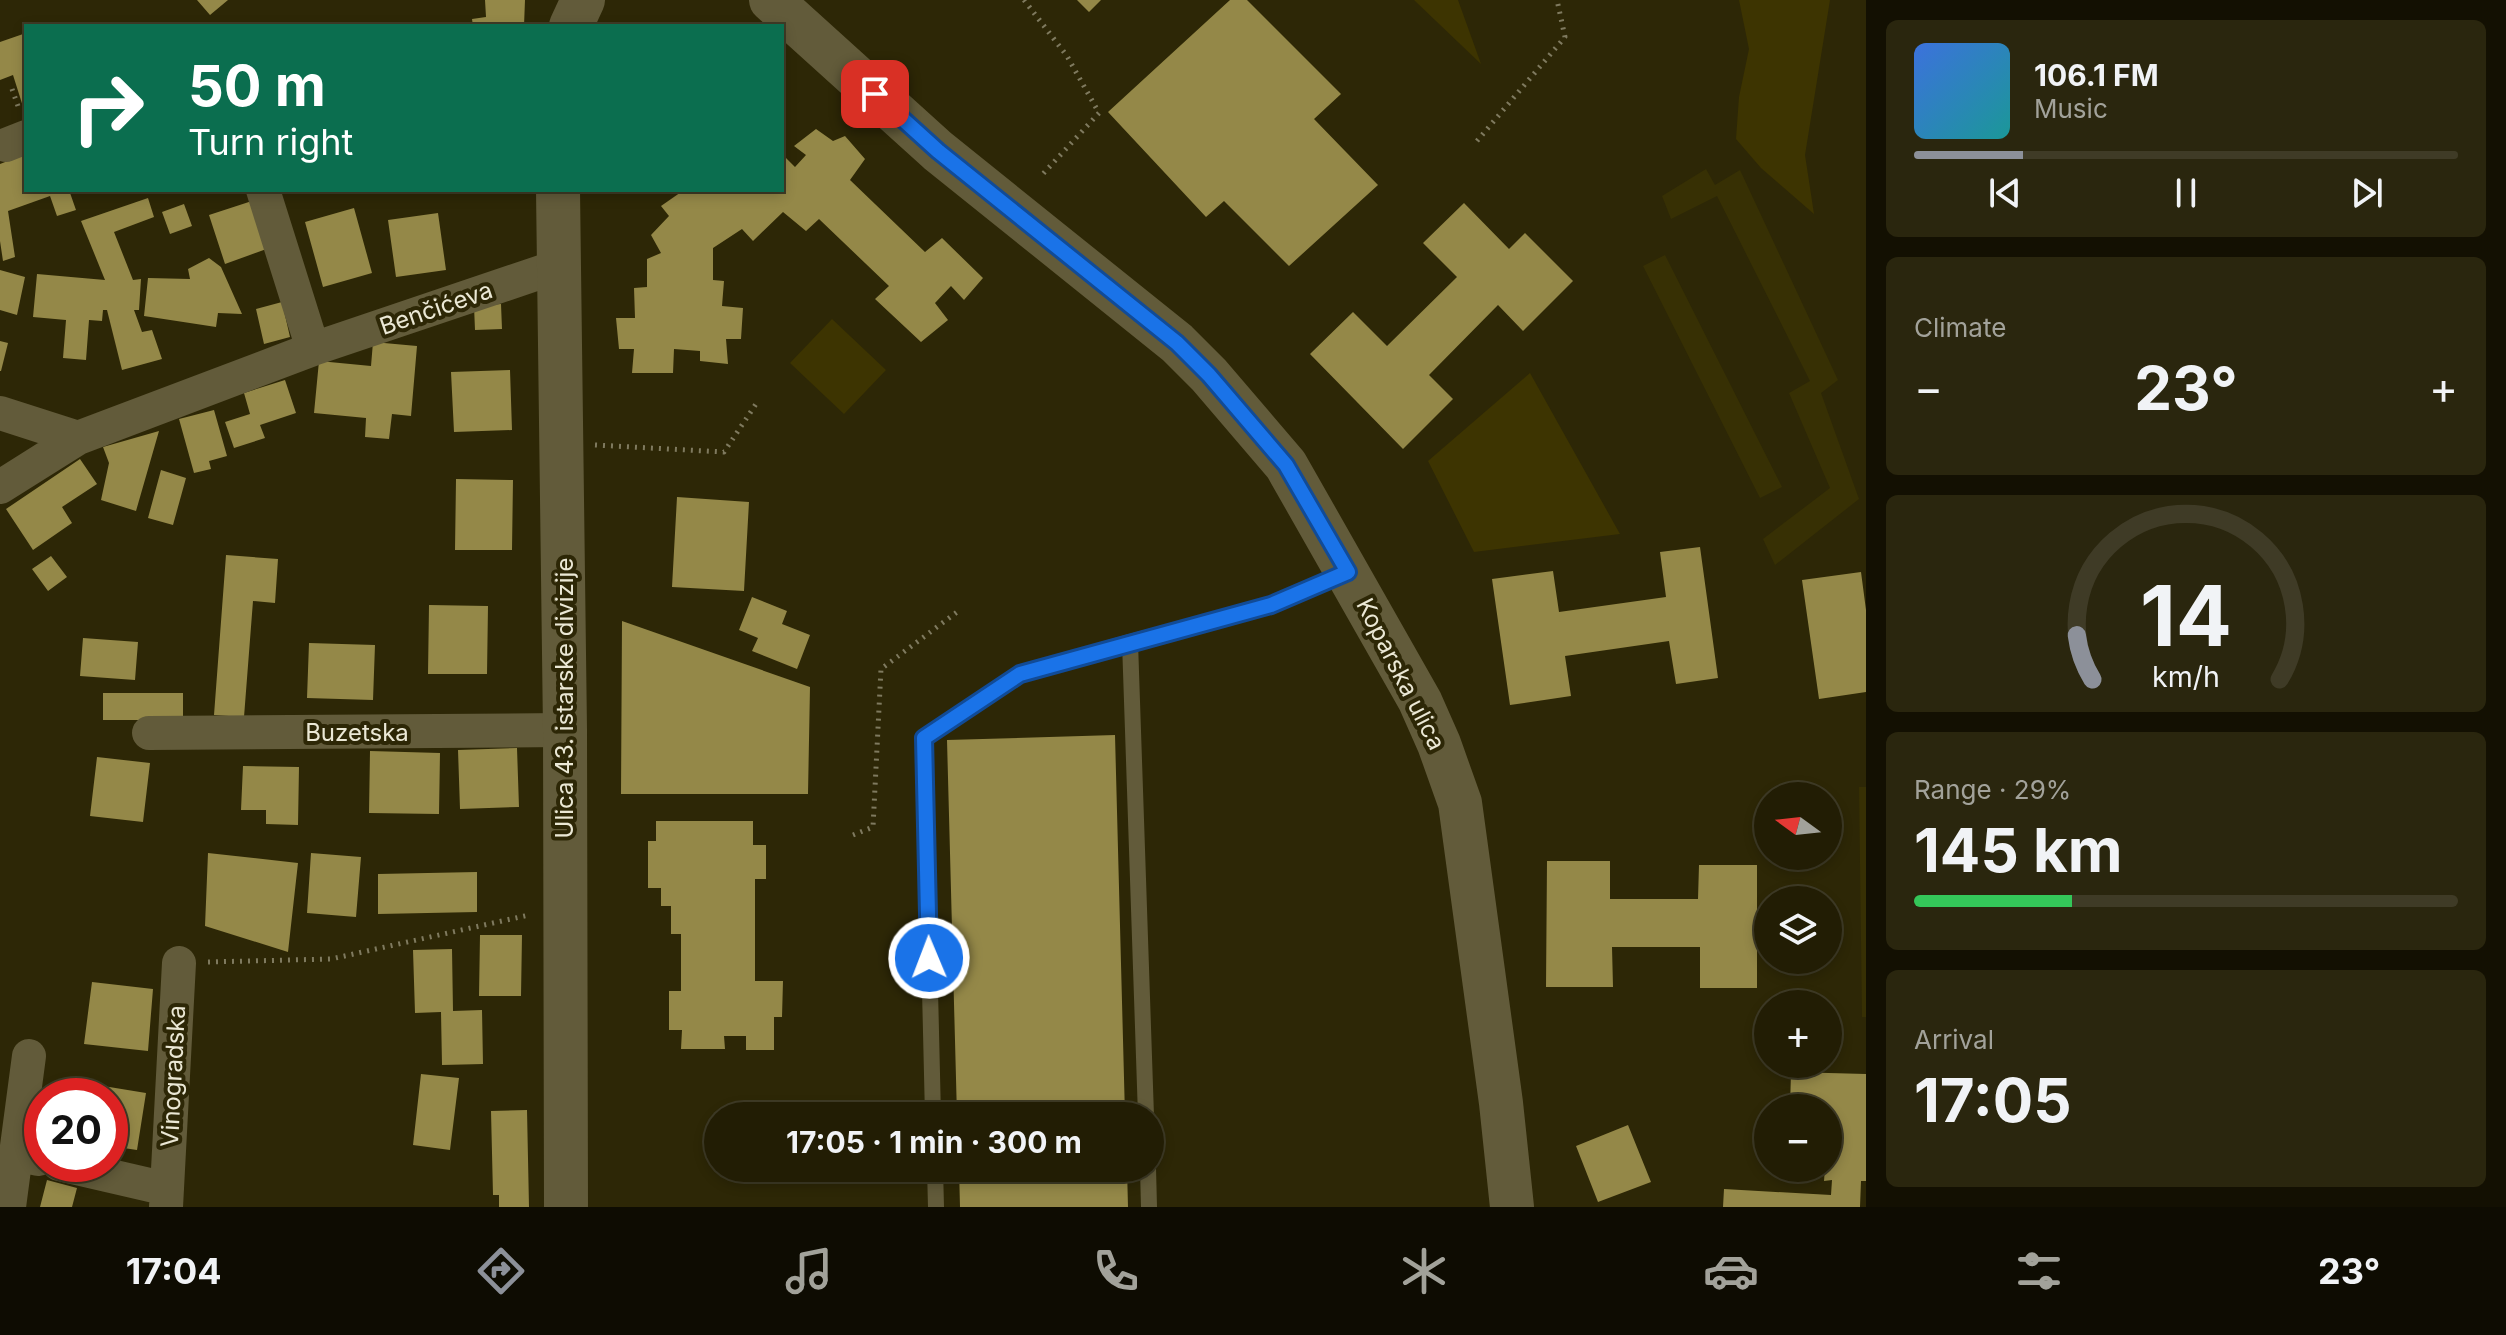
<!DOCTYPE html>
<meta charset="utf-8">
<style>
:root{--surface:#221d04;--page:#2a260e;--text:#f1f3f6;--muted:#a2a29a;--line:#3f3b26;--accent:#8c9099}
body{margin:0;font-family:Inter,sans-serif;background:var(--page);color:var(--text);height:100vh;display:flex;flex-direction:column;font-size:30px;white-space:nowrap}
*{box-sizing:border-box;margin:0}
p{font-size:26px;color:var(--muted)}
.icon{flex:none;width:44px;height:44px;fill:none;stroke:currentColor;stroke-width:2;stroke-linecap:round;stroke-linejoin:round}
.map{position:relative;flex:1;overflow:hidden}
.sheet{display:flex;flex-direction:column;gap:20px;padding:20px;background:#131002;width:640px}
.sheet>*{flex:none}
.hud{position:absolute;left:24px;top:24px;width:760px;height:168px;border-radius:0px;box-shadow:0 4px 12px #0003,0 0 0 2px var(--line);background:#0b6e4f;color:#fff;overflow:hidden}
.needle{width:52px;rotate:285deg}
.fabs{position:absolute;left:1754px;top:782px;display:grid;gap:16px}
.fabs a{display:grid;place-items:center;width:88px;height:88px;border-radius:50%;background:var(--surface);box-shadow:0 4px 12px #0003,0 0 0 2px var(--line);font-size:40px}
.speed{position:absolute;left:24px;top:1078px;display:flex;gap:16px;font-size:40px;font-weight:700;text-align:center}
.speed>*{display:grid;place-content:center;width:104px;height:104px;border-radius:50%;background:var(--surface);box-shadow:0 4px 12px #0003,0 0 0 2px var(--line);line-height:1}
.speed .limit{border:12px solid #d22;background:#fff;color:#111}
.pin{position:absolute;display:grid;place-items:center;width:68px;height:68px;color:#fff;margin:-34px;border-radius:16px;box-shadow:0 4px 12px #0006}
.me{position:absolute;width:88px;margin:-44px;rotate:359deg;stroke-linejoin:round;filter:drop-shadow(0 0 6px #0008)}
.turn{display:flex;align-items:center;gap:28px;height:168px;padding:0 32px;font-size:36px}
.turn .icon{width:104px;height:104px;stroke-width:2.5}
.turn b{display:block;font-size:56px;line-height:68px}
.big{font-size:60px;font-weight:700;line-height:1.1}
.sheet .tile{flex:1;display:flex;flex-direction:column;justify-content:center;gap:12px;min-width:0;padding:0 28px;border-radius:12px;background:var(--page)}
.sheet .dial{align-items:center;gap:0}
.dial svg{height:208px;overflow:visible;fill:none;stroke:var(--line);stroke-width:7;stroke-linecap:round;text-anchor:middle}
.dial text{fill:var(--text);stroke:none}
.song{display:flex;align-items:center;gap:24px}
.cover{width:96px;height:96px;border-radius:12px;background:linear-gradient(135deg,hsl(220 70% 55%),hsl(180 70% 35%))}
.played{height:8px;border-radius:4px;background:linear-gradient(90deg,var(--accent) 20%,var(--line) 20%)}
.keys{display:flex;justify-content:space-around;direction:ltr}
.heat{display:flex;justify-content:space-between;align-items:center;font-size:44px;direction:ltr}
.charge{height:12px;border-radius:6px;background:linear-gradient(90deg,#34c759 29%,var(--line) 0)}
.trip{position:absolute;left:704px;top:1102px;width:460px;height:80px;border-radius:40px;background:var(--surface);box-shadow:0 4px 12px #0003,0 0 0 2px var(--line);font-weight:700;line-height:80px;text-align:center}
.tabs{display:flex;height:128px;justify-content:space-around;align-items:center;background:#0e0c02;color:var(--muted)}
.tabs .icon{width:56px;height:56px}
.tabs .on{color:var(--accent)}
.tabs b{font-size:36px;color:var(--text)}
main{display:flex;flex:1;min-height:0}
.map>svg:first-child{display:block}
.built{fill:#373004}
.green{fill:#3d3401}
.building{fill:#948848}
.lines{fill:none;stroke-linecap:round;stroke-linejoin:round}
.path{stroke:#7f7a5f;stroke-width:5;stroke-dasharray:2 6;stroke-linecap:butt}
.lane{stroke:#625b3a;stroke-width:16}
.street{stroke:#625b3a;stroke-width:34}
.secondary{stroke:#625b3a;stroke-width:44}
.route-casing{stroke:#114b97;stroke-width:20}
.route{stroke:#1a73e8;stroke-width:14}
.labels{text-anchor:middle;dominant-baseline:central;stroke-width:8;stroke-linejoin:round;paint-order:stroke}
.street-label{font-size:24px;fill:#ebe8d5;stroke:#2d2706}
</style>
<main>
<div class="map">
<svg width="1866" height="1207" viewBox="0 0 1866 1207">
<rect width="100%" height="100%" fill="#2d2706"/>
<!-- built -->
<path class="built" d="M1706,169L1715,185L1740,170L1838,380L1821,393L1859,499L1775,565L1763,539L1830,488L1789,393L1810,381L1717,196L1671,219L1662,196Z
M1665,255L1782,487L1760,498L1643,266Z
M1859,787H1866V1017H1862Z"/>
<!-- green -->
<path class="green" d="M1414,0H1458L1481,64Z
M1739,0H1830L1805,155L1814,214L1761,168L1736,139L1739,97L1749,49Z
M832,319L886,370L844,414L790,363Z
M1530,373L1620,534L1474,552L1428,461Z"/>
<!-- building -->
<path class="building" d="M197,0H228L210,15Z
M485,0H525L524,26H473L472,19L486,17Z
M1077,0H1101L1089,12Z
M1230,0H1247L1341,94L1314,119L1378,185L1289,266L1224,201L1206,217L1108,112Z
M26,33V113H25L13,75L0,80V42Z
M816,129L833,141L845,136L865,159L850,180L925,252L942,238L983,278L964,300L951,286L935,303L948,320L921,342L875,299L889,286L819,219L806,231L783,212L753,241L742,229L713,248V280L724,281L722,306L743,308L741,339H726L728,364L700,361V351L674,349L673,373H632L634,349H619L616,318H635L634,288L647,287V259L661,253L651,235L669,216L661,206L684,190H782V161L786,158L795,167L806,155L794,146Z
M26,154V190H69L76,210L57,216L50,196L8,211L15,257L3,261L0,241V164Z
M148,198L154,217L114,232L133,280L141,279L139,310H134L142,332L152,330L162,359L122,370L107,310H103L102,321L89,320L86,360L63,358L66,320L33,317L37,274L105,280L81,221Z
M255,200L272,247L225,264L209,215Z
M1464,203L1509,249L1525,233L1573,281L1523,331L1498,305L1429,375L1453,399L1403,449L1310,354L1353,312L1387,346L1457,277L1423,243Z
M184,204L192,226L170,234L162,212Z
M354,208L372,273L323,287L305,222Z
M438,213L446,270L396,277L388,220Z
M209,258L221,267L242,314L218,313L216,327L144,316L148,278L190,279L188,269Z
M0,270L25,277L17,315L0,310Z
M282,302L290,337L264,344L256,309Z
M501,304L502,329L475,330L474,306Z
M0,341L8,343L1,371H0Z
M373,342L417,346L411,416L392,414L389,439L365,437L366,418L314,413L319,361L371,366Z
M510,370L512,430L454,432L451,372Z
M285,380L296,413L260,425L265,438L234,448L225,422L250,414L244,393Z
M214,410L227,456L209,461L211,469L194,473L179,419Z
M159,431L136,511L101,500L109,463L103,447Z
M80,459L97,484L62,507L72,523L33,550L6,509Z
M161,470L186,478L173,525L148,518Z
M456,479L513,480L512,550H455Z
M677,497L749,502L744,591L672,587Z
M1700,547L1718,678L1676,684L1669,641L1565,656L1571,696L1510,705L1492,579L1553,571L1559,612L1666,597L1660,552Z
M226,555L278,559L275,603L253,601L244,717L214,715Z
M51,556L67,577L48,591L32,569Z
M1861,572L1866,610V692L1819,699L1802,580Z
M752,597L787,611L782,624L810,635L797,669L752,651L758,638L739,630Z
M429,605L488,606L487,674H428Z
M622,621L810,687L808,794H621Z
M83,638L138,642L135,680L80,676Z
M309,643L375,645L373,700L307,698Z
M103,693H183V720H103Z
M1115,735L1125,1116H957L947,740Z
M517,748L519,807L460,809L458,750Z
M370,751L440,753L439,814L369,813Z
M97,757L150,763L143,822L90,816Z
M243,766L299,767L298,825L266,824V810H241Z
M656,821H753V845H766V879H755V981H783L782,1017H774V1050H746V1036H724L725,1049H681L682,1030H669V991H681V934H671V906H661V888H648V841H656Z
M208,853L298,863L288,952L205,926Z
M311,853L361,857L356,917L307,913Z
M1547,861H1610V899H1698L1699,865H1757V988H1700V947H1612L1613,987H1546Z
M477,872V912L378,914V874Z
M480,935H522L521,996H479Z
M452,949L453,1011L482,1010L483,1064L442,1065L441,1012L415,1013L413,950Z
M92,982L153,989L148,1051L84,1044Z
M1791,1072L1866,1074V1181H1861L1860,1207H1723L1724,1189L1831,1195L1832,1180L1824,1181L1825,1168H1828V1108H1790Z
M421,1074L459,1078L450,1150L413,1145Z
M91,1084L146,1093L137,1150L110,1146V1096H89Z
M527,1110L529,1207H499V1195H493L491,1111Z
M1628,1125L1651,1182L1598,1202L1576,1146Z
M959,1168H1127L1128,1207H960Z
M47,1180L77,1188L72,1207H40Z"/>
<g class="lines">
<!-- path -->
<path class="path" d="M1024,0L1067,56L1099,113L1041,176
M12,89L19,109
M1477,141L1565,37L1557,0
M595,445L724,452L758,401
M853,835L873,827L881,669L961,609
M208,962L331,959L529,915"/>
<!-- lane -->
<path class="lane" d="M1130,642L1271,605L1345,573
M933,1116L924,738L1020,674L1130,642L1146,1116
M935,1168L936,1207
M1148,1168L1149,1207"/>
<!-- street -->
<path class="street" d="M6,145L26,137
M263,190L313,349
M0,413L78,438L313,349L559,266
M0,487L78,438
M149,733L565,730
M16,1154L29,1056
M59,1164L167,1189
M9,1207L16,1154L38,1159
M166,1207L179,963"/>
<!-- secondary -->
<path class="secondary" d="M771,0L938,151L1177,343L1209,375L1286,465L1420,701L1439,744L1460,803L1501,1103L1512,1207
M571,26L583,0
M558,190L565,730L566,1207"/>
</g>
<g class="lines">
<!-- route casing -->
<g class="route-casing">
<path id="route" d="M875,94L938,151L1177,343L1209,375L1286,465L1348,572L1271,605L1020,674L924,738L929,958"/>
</g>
<!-- route -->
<use href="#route" class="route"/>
</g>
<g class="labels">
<!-- street labels -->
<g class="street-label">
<text transform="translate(436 308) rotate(-19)">Benčićeva</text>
<text transform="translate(1401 674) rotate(63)">Koparska ulica</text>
<text transform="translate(564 698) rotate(-90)">Ulica 43. istarske divizije</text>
<text x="357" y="732">Buzetska</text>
<text transform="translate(173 1076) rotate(-87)">Vinogradska</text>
</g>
</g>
</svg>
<div class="fabs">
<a><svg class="needle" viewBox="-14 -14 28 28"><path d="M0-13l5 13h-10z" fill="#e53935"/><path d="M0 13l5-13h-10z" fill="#a2a29a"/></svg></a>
<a><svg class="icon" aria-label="layers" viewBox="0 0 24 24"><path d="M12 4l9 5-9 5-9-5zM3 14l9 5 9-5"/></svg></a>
<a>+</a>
<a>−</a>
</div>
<div class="speed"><div class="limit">20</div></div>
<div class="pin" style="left:875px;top:94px;background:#d93025"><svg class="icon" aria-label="arrive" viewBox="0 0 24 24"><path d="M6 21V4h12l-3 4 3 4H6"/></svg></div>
<svg class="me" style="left:929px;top:958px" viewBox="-20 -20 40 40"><circle r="17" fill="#1a73e8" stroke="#fff" stroke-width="3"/><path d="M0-11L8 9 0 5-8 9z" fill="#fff"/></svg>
<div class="trip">17:05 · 1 min · 300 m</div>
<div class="hud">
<div class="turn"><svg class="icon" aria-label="right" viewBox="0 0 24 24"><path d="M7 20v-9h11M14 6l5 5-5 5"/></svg><div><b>50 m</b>Turn right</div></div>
</div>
</div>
<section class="sheet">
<div class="tile">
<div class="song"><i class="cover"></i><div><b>106.1 FM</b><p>Music</p></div></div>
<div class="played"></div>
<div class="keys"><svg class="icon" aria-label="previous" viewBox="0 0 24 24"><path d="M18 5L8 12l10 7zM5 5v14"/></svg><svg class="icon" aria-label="pause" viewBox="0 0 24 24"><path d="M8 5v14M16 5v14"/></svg><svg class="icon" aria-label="next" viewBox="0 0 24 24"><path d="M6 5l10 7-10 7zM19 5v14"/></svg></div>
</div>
<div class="tile"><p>Climate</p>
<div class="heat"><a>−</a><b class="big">23°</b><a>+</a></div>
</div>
<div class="tile dial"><svg viewBox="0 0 100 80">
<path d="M14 69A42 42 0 1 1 86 69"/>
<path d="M14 69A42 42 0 0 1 8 52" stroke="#8c9099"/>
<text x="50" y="56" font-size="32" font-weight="700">14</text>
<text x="50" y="72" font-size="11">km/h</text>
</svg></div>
<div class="tile"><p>Range · 29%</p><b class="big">145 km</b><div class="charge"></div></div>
<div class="tile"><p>Arrival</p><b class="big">17:05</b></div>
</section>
</main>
<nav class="tabs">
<b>17:04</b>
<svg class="icon on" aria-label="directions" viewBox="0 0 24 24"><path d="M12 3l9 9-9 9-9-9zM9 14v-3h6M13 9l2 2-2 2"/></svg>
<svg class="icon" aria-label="music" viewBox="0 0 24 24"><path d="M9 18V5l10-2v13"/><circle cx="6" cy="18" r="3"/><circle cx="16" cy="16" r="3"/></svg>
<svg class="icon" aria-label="phone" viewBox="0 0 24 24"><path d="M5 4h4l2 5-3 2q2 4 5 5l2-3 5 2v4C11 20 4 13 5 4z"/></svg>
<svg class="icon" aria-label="climate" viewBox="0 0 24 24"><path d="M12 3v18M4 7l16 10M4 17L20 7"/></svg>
<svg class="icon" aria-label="car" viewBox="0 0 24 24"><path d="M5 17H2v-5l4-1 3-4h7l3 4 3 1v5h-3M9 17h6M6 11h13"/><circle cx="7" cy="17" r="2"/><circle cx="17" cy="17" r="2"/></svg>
<svg class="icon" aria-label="filters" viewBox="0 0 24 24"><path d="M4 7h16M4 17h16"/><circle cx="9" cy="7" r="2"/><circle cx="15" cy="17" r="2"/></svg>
<b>23°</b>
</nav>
